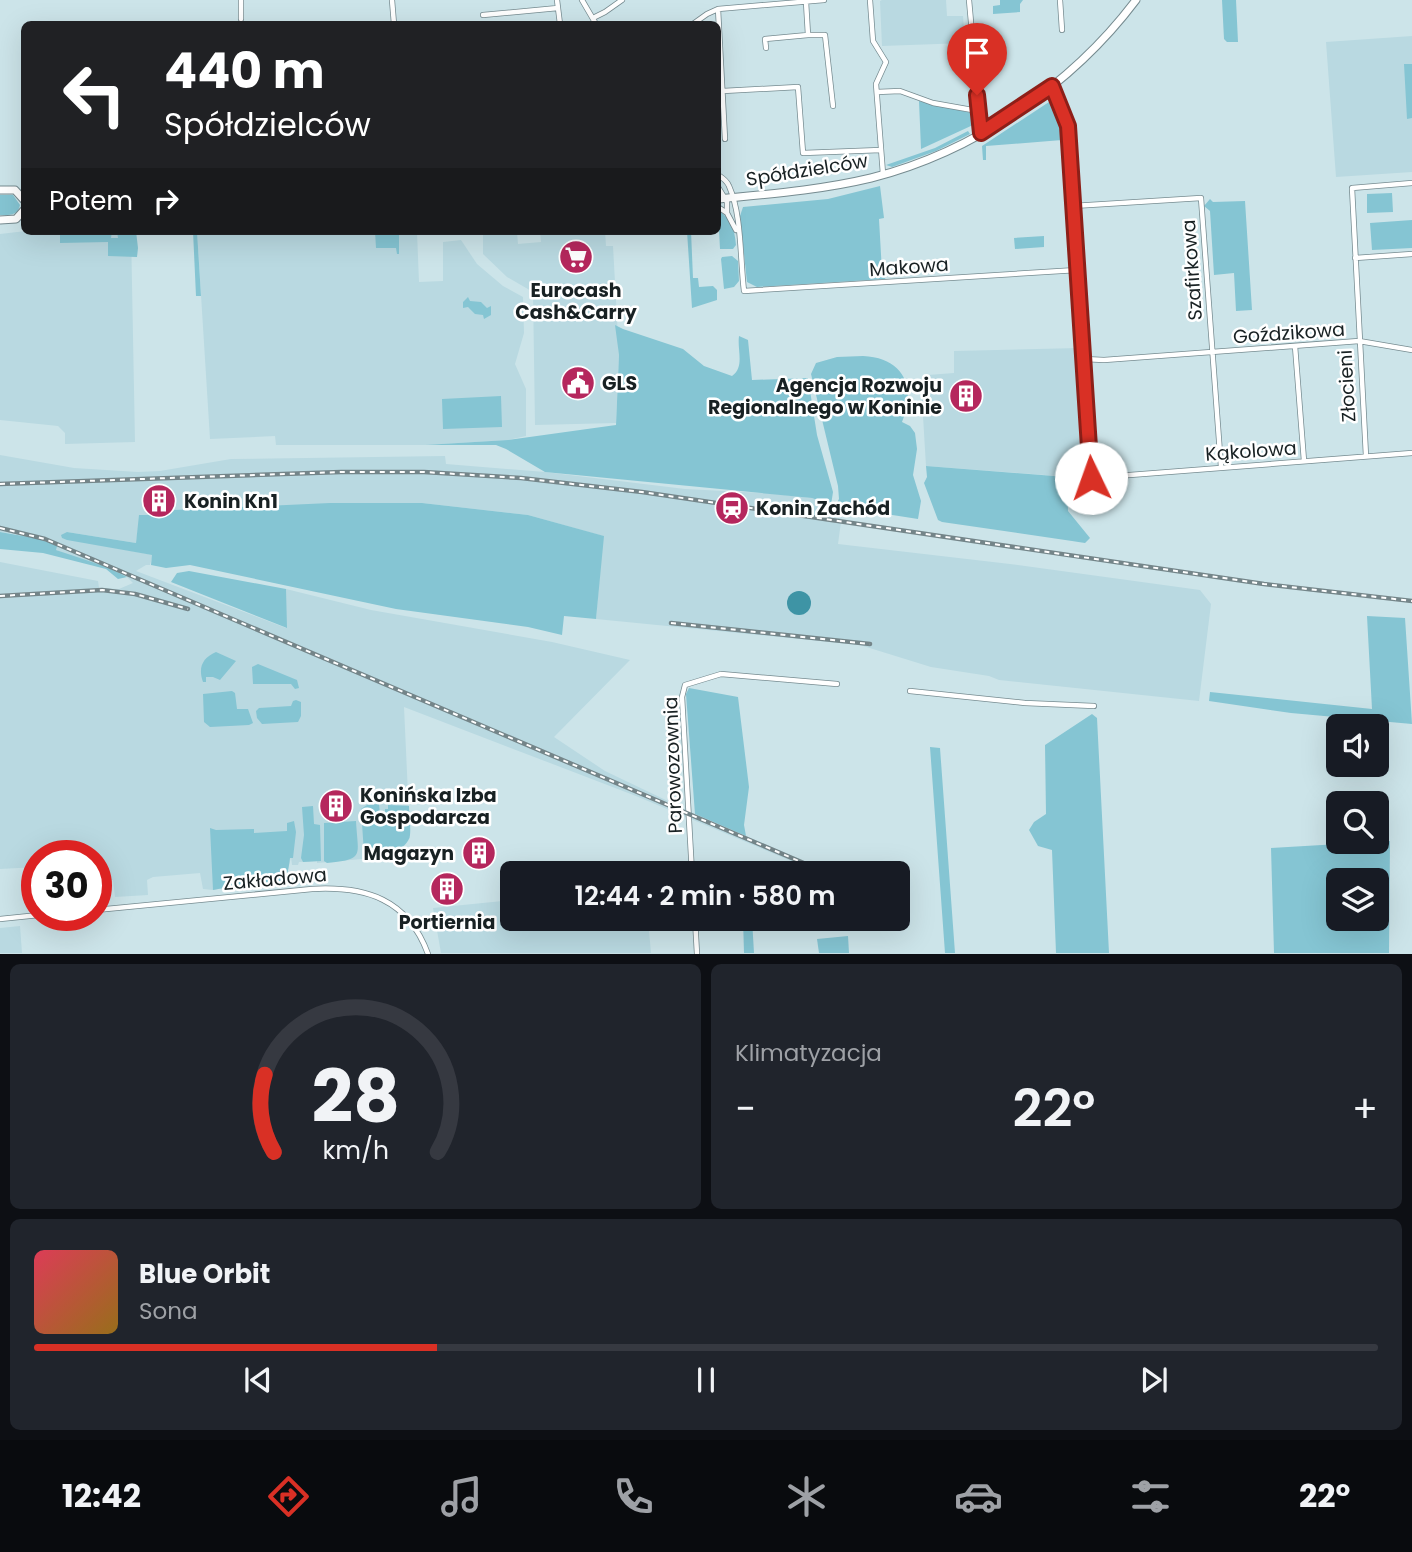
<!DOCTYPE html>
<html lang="pl">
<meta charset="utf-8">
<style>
:root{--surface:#171b24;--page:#20242c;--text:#f1f3f6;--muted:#9ea1a6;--line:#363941;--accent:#d93025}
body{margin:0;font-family:Poppins,sans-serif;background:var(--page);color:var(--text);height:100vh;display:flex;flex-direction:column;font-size:26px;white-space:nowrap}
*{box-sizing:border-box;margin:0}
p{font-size:23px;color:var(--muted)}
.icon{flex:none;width:38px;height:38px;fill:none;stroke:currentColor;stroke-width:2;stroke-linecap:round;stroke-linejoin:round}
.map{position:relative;height:954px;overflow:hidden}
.sheet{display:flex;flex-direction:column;gap:10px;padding:10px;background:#0d0f14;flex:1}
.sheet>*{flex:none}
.guide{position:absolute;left:21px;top:21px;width:700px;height:214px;border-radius:10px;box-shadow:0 7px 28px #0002;background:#202124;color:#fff;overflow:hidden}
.tools{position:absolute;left:1326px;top:714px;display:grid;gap:14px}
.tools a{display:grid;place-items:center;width:63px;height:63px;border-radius:10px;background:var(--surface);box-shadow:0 7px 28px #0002;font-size:35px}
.speed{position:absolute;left:21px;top:840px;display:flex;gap:14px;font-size:35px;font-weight:700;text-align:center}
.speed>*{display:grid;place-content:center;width:91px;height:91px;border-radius:50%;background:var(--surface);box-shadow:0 7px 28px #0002;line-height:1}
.speed .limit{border:10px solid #d22;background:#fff;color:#111}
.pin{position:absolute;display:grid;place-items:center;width:60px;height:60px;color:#fff;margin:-72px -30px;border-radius:50% 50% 50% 0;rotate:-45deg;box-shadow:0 0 7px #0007}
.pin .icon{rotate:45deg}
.me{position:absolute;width:77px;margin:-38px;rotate:357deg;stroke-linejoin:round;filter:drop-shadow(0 0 5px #0008)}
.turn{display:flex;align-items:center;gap:24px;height:147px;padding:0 28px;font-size:32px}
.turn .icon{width:91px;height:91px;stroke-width:2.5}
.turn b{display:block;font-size:49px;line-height:60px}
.then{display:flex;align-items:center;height:66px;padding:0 28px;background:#0003;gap:14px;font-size:26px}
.big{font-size:52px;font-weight:600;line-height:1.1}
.sheet .widget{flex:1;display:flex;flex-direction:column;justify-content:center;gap:10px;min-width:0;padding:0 24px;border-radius:10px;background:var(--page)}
.sheet .dial{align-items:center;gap:0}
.dial svg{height:182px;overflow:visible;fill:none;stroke:var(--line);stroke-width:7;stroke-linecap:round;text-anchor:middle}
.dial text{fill:var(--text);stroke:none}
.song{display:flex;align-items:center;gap:21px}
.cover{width:84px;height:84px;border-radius:10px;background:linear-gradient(135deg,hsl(350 70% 55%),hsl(40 70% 35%))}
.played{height:7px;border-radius:4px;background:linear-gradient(90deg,var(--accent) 30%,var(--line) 30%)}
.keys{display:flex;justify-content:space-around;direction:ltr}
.heat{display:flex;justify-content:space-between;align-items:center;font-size:38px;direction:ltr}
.sheet .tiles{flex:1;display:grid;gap:10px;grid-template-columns:1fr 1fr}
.widget:last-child{grid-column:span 2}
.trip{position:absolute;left:500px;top:861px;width:410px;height:70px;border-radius:10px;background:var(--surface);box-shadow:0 7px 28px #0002;font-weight:600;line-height:70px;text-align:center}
.dock{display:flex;height:112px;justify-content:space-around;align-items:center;background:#090b0e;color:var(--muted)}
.dock .icon{width:49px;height:49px}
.dock .active{color:var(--accent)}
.dock b{font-size:32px;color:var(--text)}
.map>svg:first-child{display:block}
.built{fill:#b9d9e1}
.green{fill:#85c5d3;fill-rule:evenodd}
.water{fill:#3e94a5}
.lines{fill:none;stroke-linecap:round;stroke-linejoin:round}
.street-casing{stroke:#768b90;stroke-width:6}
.secondary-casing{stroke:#768b90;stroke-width:9}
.street{stroke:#fff;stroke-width:4.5}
.secondary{stroke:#fff;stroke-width:7}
.rail-casing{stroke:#748589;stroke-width:4.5}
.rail{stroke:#fff;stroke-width:2;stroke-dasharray:5;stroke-linecap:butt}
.route-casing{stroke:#8d1f18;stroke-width:18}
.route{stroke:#d93025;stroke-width:12}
.labels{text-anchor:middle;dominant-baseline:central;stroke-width:5;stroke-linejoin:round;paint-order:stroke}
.street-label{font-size:19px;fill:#182123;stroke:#fff}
.poi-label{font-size:19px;font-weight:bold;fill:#182123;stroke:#fff;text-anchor:start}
</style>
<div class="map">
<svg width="1412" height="954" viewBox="0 0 1412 954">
<rect width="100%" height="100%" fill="#cce4e9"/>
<!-- built -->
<path class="built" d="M882,0H946L947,16H963L965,43L882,46L880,1Z
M1412,36V172L1336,177L1326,42Z
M26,231H131L135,442L65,444V433L58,426L0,420V234Z
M197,231L417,232L419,282L443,281V242L461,240L477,264L503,286L523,297L524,333L515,364L526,389V436L508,440L425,445H276L275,436L210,439Z
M540,231H605L606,246H613L619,355L616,423L535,425L533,292L507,277L483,254V235L517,232L518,244L541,242Z
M1079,348L1084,478L926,466L921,383L928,375L954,373V351Z
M0,455L74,468L138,472L160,471L231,459L445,456L446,464L545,472L685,489L766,493L812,498L843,507L838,544L1010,564L1200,590L1211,604L1199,701L999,680L989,676L931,667L860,645L596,619L603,536L528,515L422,503H358L173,510L153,515H140L136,543L67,532L62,538L153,555L150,565H146L136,571L286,628V589L371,610L552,642L630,660L554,737L605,771L695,814L832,873H820L636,796L404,707L410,838L395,851L384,857L317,863V861L299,862L298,865H292L291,857L287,875L284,881L277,884L235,888L234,886L213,890L203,889L200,873L153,877L147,880L148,895L115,897L113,880L99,879L96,875V856H37V867L0,869V562L98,581L99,588L119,589L133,583L127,577L107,567L71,556L16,534L0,532Z
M513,900V919H648L651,953H441L433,908Z
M20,926L22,953H0V928Z"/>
<!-- green -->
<path class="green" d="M1000,0H1023L1020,4V12L993,14V6L1000,5Z
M1222,0H1236L1238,42H1227L1224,39Z
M1404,64H1412V118L1407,119Z
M919,101L972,113L973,125L921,149Z
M1049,102L1052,103L1061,130L1062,140L986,146V160H983L982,146Z
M968,131L970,134L936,151L892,167L886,165L935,148Z
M880,186L884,218L879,219L882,272H888L885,279L757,287L747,282L740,216L743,207L828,199Z
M1392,193L1393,212L1367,213V194Z
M0,195H13L20,205C18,216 9,215 0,215Z
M1210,199L1213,202L1245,201L1252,310L1236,311L1234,273L1214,275L1210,211L1204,206Z
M718,211C731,217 735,231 736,245L733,249H720Z
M1412,220V248L1372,250L1370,223Z
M60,231H112L111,238H118L117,231H136L138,248L137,257L108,256V242L60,243Z
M193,231H197L201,296H196Z
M375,231H399V254H397L396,248H376Z
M687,231H691L693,278H698L699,287L713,286L717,290V300L692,308Z
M1044,236V247L1015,249L1014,238Z
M732,256L738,261L739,281L734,287L724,289L721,259L722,257Z
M468,297L470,301L481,302L487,308L491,306V315L484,319L483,315L475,314L468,307L463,308V302Z
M615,325L623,329L683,349L704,366L732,376C745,367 737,350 739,336L748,340L752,380L808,378L817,435L833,492L831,505L812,498L545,472L506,449L496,445H425L508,440L616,425L619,355Z
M863,356C905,358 916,388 902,422L910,426L915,433L917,449L913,475L921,501L918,519L835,506L839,499L838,486L811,374L816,363L837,357Z
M501,396L502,427L443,429L442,399Z
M926,466L1067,477L1068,511L1090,538L1085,543L1072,541L942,522L938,520L924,483L927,477Z
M330,503H422L528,515L604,536L596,619L564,616L562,635L528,627L396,609L190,565L166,568L151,565L152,555L67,540L62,538L61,535L67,532L136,543L139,515H153L173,510Z
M0,532L40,539L57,546L56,550L107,567L127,577L118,579L106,569L43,553L0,549Z
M189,571L286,589L287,628L171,582L177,573Z
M1367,616L1405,618L1412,724L1291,713L1209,701L1210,692L1372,709Z
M216,652L236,661L220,680L213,677H206V682H203C198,668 202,658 216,652Z
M258,664L297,680L299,688L295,689L291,684H253L252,667Z
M689,688L738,697L749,787L744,825L746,836L695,814L686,694Z
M232,691L235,693L237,709H248L253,723L249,725L210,727L204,722L203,694Z
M296,700L301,702V716L298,722L262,724L257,718L256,711L259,708L291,706L293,701Z
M1092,714L1097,718L1109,953H1056L1052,850L1038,846L1029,830L1034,822L1046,814L1045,745Z
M930,747L940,748L955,953H945Z
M379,804L380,815H385V809H388V805L409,806C409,815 411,826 410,835C408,851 381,857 368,859L364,853L361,809L367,805Z
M313,806L314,824L320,825L321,861L303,862L301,858L304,835L302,807Z
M294,821L296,832L293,858H290C287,880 286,884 264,884C255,884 244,886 235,888L234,886L213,890L210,828L216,830L254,829V833L287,831V823Z
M356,821C358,857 365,859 327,863L324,861V823Z
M1390,841L1389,953H1274L1271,848ZM1377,880V919H1339V880Z
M743,919H752L754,953H744Z
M848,936L849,953H819L817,939Z"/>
<!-- water -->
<path class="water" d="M787 603a12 12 0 1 1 24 0a12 12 0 1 1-24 0Z"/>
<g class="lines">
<!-- street casing -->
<g class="street-casing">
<path id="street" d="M241,0V19
M392,0L394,24
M557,0L560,24
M582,0L596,24
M870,0L873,41L886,62L876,84L883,174
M969,0L981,133
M1060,0L1062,30
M806,2L808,35H825L833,106
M718,9L725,139
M483,15L558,8
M593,18L605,12L622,0
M693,24L707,14L718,9L824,0
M766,48L765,39L808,35
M1052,86L1070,135L1091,478L1412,453
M723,91L798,87L803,153L881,150
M877,92L900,91L933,103L978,111
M718,175C723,178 727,181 729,186C742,215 740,259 744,291L1077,270
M718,187L727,202V213
M1073,206L1201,198L1221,467
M718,207L727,213L736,230
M1355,258L1412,254
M1295,346L1304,461
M1084,359L1104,360L1359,341L1412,350
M1366,456L1352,188L1412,183
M910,691L1025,703L1094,706
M692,873L682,697L685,685L721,674L837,684
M96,910L312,889C366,886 408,899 428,954
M0,919L39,915
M695,919L697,954"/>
</g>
<!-- secondary casing -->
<g class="secondary-casing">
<path id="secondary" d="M0,190H15L24,200
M718,199C769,194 821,190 871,178C974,152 1072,85 1136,0
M0,220L16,219L24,210"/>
</g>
<!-- street -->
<use href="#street" class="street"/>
<!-- secondary -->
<use href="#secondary" class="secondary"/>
<!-- rail casing -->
<g class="rail-casing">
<path id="rail" d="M0,484L341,472H424L521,478L642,492L1264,584L1412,601
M0,528L45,539L827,873
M0,596L102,590L135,594L188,609
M671,623L870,644"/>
</g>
<!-- rail -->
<use href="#rail" class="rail"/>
</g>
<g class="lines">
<!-- route casing -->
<g class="route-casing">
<path id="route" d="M977,95L981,133L1052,86L1068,126L1091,478"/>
</g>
<!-- route -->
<use href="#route" class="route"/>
</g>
<!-- icons -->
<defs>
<g id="supermarket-disc" transform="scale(1.75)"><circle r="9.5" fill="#b5275d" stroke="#fff"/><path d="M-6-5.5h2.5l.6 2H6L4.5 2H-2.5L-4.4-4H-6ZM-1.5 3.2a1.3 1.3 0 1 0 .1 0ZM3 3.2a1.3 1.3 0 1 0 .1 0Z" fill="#fff"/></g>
<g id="civic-disc" transform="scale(1.75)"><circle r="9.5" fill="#b5275d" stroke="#fff"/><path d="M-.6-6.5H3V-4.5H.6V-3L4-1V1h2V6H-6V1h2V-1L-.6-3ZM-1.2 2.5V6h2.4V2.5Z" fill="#fff"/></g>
<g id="building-disc" transform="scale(1.75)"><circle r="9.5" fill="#b5275d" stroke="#fff"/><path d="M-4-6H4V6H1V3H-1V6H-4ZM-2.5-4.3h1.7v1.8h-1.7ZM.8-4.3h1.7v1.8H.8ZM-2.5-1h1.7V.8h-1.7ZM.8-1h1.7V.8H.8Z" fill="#fff"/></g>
<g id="station-disc" transform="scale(1.75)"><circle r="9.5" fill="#b5275d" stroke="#fff"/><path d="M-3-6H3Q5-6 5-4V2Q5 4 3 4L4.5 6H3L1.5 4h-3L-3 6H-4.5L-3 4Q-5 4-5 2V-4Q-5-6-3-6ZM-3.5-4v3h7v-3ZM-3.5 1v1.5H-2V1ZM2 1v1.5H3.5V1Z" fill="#fff"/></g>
</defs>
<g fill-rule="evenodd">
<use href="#supermarket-disc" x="576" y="257"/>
<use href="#civic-disc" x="578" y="383"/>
<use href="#building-disc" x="966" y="396"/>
<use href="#building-disc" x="159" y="501"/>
<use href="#station-disc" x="732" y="508"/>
<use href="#building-disc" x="336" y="806"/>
<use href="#building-disc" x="479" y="853"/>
<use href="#building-disc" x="447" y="889"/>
</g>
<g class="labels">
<!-- street labels -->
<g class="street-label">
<text transform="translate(807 170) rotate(-9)">Spółdzielców</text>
<text transform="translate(909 267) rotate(-4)">Makowa</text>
<text transform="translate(1192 270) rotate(-94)">Szafirkowa</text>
<text transform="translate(1289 333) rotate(-4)">Goździkowa</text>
<text transform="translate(1347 386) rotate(-93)">Złocieni</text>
<text transform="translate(1251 451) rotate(-4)">Kąkolowa</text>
<text transform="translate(673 765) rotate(-92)">Parowozownia</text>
<text transform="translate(275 879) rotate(-5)">Zakładowa</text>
</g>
<!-- poi labels -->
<g class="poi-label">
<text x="576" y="290" text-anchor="middle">Eurocash<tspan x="576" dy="22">Cash&amp;Carry</tspan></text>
<text x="602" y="383">GLS</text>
<text x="942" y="385" text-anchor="end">Agencja Rozwoju<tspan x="942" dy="22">Regionalnego w Koninie</tspan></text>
<text x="184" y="501">Konin Kn1</text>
<text x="756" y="508">Konin Zachód</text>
<text x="360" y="795">Konińska Izba<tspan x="360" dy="22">Gospodarcza</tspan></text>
<text x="454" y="853" text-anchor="end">Magazyn</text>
<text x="447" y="922" text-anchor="middle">Portiernia</text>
</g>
</g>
</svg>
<div class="tools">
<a><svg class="icon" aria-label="sound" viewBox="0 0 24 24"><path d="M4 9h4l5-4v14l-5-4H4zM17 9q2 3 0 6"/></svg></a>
<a><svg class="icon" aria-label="search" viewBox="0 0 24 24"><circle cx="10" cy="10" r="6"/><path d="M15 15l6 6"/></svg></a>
<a><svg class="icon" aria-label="layers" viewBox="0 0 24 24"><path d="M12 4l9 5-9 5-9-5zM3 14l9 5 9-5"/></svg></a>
</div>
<div class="speed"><div class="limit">30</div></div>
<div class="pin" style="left:977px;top:95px;background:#d93025"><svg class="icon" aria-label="arrive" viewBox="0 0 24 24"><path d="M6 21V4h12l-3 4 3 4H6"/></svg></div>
<svg class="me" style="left:1091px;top:478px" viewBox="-20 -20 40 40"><circle r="19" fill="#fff"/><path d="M0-13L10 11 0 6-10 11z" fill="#d93025"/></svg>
<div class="trip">12:44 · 2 min · 580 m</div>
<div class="guide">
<div class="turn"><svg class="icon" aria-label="left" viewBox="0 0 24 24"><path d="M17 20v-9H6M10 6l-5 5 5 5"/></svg><div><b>440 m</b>Spółdzielców</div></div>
<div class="then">Potem<svg class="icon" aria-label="right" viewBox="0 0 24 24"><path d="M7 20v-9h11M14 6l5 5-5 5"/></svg></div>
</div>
</div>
<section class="sheet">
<div class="tiles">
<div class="widget dial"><svg viewBox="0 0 100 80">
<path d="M14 69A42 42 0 1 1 86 69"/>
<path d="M14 69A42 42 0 0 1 10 35" stroke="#d93025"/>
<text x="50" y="56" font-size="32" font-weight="700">28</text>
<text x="50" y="72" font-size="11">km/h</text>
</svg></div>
<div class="widget"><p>Klimatyzacja</p>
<div class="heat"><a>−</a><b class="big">22°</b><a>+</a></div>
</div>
<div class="widget">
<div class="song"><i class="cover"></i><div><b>Blue Orbit</b><p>Sona</p></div></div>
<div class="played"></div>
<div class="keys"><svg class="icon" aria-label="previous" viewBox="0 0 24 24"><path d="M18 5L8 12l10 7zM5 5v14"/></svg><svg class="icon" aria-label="pause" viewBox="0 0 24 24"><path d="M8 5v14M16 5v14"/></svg><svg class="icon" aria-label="next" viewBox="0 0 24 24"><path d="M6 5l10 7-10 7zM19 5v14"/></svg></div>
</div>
</div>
</section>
<nav class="dock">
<b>12:42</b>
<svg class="icon active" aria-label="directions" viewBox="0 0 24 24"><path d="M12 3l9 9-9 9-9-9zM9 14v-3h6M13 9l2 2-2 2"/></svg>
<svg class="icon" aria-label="music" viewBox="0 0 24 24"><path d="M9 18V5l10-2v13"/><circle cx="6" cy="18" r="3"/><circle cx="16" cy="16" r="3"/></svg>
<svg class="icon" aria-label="phone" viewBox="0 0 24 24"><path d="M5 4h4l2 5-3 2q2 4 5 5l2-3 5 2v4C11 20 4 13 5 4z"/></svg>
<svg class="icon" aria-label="climate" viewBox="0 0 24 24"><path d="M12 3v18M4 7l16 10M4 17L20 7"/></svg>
<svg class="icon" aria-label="car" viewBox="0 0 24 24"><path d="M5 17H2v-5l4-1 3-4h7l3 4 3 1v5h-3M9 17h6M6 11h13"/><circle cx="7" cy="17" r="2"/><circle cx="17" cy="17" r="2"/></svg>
<svg class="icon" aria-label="filters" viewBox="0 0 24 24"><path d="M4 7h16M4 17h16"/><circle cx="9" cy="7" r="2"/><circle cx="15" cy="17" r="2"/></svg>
<b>22°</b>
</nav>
